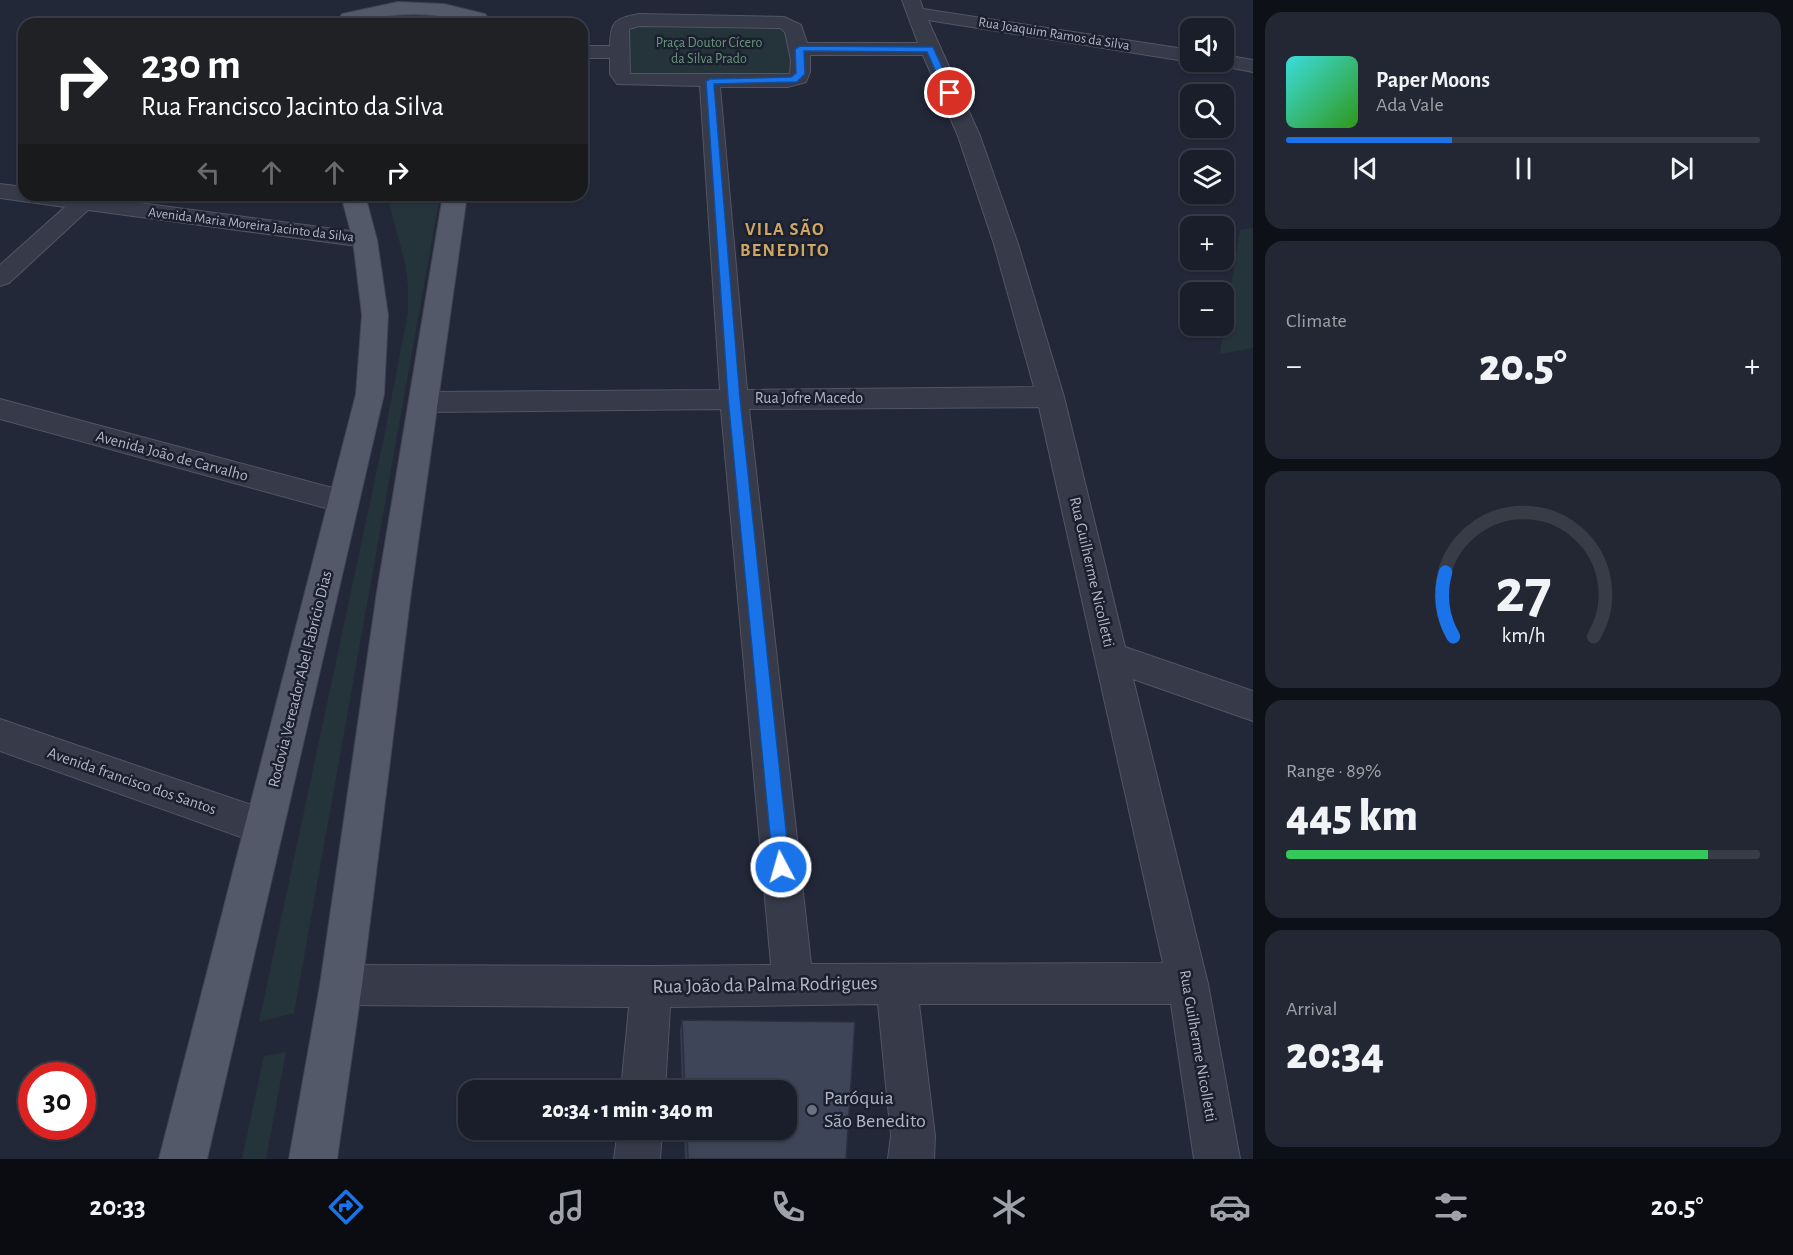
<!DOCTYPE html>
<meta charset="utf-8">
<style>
:root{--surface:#1a1e2b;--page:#232733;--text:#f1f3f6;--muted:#9fa2a9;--line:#383c47;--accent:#1a73e8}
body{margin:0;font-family:"Alegreya Sans",sans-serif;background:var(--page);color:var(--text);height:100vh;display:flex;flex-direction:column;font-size:22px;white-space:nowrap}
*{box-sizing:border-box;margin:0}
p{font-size:20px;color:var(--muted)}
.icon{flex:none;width:33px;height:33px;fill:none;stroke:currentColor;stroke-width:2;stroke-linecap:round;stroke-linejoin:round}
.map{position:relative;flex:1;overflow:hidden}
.panel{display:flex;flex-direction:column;gap:12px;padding:12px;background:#0e1018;width:540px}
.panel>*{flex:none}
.guide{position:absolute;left:18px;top:18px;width:570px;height:183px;border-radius:18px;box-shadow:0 2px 4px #0004,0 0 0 2px var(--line);background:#202124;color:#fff;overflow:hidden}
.controls{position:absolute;left:1180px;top:18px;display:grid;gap:12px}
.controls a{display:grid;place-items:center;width:54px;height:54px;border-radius:12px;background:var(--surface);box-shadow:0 2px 4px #0004,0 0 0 2px var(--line);font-size:30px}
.speed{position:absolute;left:18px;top:1062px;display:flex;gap:12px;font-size:30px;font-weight:700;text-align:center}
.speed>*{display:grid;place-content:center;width:78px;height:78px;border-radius:50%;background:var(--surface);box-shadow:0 2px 4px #0004,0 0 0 2px var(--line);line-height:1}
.speed .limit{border:9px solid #d22;background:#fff;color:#111}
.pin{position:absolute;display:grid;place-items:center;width:51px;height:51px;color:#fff;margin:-26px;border:3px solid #fff;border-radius:50%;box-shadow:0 2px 6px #0007}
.me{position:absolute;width:66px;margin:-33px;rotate:354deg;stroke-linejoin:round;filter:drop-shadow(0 0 4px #0008)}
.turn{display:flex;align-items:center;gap:21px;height:126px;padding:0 24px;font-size:27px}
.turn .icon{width:78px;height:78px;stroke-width:2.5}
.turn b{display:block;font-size:42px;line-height:51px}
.lanes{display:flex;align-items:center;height:57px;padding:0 24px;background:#0003;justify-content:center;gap:30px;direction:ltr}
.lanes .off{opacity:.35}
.big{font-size:45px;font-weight:800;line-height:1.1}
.panel .card{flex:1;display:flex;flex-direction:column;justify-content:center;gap:9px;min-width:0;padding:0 21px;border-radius:18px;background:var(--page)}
.panel .dial{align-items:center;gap:0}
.dial svg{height:156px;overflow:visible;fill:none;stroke:var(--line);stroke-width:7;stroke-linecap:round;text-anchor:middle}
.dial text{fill:var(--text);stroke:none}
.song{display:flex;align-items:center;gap:18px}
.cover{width:72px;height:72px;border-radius:9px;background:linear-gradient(135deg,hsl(180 70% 55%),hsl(110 70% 35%))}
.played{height:6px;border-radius:3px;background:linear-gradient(90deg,var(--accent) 35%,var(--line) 35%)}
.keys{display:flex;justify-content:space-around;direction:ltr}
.heat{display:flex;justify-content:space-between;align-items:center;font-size:33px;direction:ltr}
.charge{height:9px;border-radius:4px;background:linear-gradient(90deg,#34c759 89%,var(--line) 0)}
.trip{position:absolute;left:458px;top:1080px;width:339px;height:60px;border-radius:18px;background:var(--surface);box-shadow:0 2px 4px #0004,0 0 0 2px var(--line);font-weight:800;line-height:60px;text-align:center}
.tabs{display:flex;height:96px;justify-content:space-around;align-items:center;background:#0a0c11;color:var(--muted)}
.tabs .icon{width:42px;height:42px}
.tabs .selected{color:var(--accent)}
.tabs b{font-size:27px;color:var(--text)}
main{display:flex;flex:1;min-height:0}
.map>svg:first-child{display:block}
.green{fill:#25343a}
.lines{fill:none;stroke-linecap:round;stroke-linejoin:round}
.street-casing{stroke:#515564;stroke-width:2}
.primary-casing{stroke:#3f4452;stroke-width:2}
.street{fill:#363a49;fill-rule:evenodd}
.primary{fill:#54596a;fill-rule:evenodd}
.wall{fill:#363b4d}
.building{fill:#3f4559;stroke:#2c303e;stroke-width:1.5}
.route{fill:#1a73e8;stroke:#114b97;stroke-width:1.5}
.worship-dot{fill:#6b7280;stroke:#1b202e;stroke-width:2}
.labels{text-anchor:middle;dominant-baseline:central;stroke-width:5;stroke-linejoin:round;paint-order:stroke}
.far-street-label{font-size:14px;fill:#b1b5c5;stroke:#1b202e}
.far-park-label{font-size:14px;fill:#69957c;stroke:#1b202e}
.street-label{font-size:16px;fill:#b1b5c5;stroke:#1b202e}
.far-district-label{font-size:18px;font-weight:bold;letter-spacing:1.5px;fill:#cfa663;stroke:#1b202e}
.near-street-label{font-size:20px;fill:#b1b5c5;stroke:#1b202e}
.near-poi-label{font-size:20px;fill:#b1b5c5;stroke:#1b202e;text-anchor:start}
</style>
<main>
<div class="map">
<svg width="1253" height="1159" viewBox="0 0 1253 1159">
<rect width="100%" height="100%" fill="#232839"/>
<!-- green -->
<path class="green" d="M419,13L447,19L451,24H369L385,17Z
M630,26L784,28L794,75L628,76Z
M387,195H440L294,1013L259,1022L383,442L408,313V286L405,263Z
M1253,228V348L1220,354L1240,230Z
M286,1052L266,1159H242L264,1056Z"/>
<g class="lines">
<!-- street casing -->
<g class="street-casing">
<path id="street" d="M902,0H920L923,9L1191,50V62L928,20L980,136L1018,244L1064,397L1125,647L1253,691V721L1133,679L1208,984L1240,1159H1194L1171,1004H919L935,1136L934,1159H888L891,1136L878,1004L670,1007L665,1090H621L629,1007L341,1005L327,999L321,985L327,971L341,965L651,966L771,965L721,409L424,412L414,409L410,402L414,395L424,392L720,390L700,86L617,84L610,74V58H582V46H610C611,21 614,19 639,14L784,17L801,25L807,43H918ZM639,26L780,28L785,32L791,60L790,74H630L629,29ZM810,55H923L958,136L994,244L1034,387L747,390L720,87H788L806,82L810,72ZM1039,407L1163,963L811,964L749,409Z
M1224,55L1253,60V72L1217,65L1215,62H1224Z
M0,184L24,187V195H80L365,233L373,235L377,240L373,245L365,247L88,210L9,283L0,286V265L65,207L0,198Z
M0,399L344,491L354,494L359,502L354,510L344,513L0,419Z
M0,719L263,809L276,814L282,827L276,840L263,845L0,751Z
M618,1130H662L660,1159H614Z"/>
</g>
<!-- primary casing -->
<g class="primary-casing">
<path id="primary" d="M398,2L444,4L485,14L488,18L485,22L478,24C427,11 400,11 349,24L342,22L339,18L342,14Z
M341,195H365L377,240L388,315L384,394L207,1159H159L356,394L362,315L353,240Z
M443,195H467L411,592L362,985L337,1159H289L320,985L377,592Z"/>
</g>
<!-- street -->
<use href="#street" class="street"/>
<!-- primary -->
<use href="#primary" class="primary"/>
</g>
<!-- wall -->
<path class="wall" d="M682,1020L855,1022L846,1159H685L684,1130H786V1090H682L680,1030Z"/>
<!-- building -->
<path class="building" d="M682,1020L855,1022L846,1159H688L687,1130H786V1090H685Z"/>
<!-- route -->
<path class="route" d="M800,46L933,47L954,93L950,95L945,93L927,52L804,51L805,74L797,82L714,84L740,398L790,867L787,873L781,876L775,873L773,867L728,398L706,81L710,79L791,77L796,73L795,49Z"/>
<!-- markers -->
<circle class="worship-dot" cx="812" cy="1110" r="6"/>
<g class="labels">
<!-- far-street labels -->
<g class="far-street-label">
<text transform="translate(1054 34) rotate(9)">Rua Joaquim Ramos da Silva</text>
<text transform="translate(251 225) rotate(7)">Avenida Maria Moreira Jacinto da Silva</text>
</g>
<!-- far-park labels -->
<g class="far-park-label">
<text x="709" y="43">Praça Doutor Cícero<tspan x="709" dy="16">da Silva Prado</tspan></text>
</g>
<!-- street labels -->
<g class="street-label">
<text x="809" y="398">Rua Jofre Macedo</text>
<text transform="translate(172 456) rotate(15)">Avenida João de Carvalho</text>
<text transform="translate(1092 572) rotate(77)">Rua Guilherme Nicolletti</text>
<text transform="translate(300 679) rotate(-76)">Rodovia Vereador Abel Fabrício Dias</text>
<text transform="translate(132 781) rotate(19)">Avenida francisco dos Santos</text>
<text transform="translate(1198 1046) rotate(80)">Rua Guilherme Nicolletti</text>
</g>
<!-- far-district labels -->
<g class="far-district-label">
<text x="785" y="230">VILA SÃO<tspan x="785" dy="21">BENEDITO</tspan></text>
</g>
<!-- near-street labels -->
<g class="near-street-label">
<text transform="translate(765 985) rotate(-1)">Rua João da Palma Rodrigues</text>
</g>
<!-- near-poi labels -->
<g class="near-poi-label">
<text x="824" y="1098">Paróquia<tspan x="824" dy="23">São Benedito</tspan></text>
</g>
</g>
</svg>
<div class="controls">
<a><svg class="icon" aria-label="sound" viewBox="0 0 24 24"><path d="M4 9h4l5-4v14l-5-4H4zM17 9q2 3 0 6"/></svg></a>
<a><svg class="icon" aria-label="search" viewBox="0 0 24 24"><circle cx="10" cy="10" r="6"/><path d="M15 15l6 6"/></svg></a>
<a><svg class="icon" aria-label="layers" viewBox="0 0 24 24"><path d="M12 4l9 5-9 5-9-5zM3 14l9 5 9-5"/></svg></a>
<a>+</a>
<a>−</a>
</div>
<div class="speed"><div class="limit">30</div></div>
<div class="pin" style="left:950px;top:93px;background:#d93025"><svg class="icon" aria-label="arrive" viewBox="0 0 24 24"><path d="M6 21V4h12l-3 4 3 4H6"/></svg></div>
<svg class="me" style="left:781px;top:867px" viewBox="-20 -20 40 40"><circle r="17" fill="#1a73e8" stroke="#fff" stroke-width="3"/><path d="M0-11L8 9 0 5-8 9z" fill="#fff"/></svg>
<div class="trip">20:34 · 1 min · 340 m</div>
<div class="guide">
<div class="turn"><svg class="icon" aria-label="right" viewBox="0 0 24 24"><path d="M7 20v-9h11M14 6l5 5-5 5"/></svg><div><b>230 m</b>Rua Francisco Jacinto da Silva</div></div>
<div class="lanes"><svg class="icon off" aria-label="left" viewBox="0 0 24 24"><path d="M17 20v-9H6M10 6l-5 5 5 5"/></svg><svg class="icon off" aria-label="ahead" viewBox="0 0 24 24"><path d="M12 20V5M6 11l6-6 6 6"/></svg><svg class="icon off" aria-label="ahead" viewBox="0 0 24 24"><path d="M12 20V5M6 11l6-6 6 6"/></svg><svg class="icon" aria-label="right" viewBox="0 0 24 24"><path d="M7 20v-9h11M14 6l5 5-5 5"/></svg></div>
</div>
</div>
<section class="panel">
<div class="card">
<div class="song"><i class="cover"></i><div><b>Paper Moons</b><p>Ada Vale</p></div></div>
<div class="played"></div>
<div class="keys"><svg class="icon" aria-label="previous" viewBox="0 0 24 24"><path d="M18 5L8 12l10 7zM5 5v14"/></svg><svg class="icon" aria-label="pause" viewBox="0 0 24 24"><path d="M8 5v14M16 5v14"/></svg><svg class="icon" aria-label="next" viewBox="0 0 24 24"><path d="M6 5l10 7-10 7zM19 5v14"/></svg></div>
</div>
<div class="card"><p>Climate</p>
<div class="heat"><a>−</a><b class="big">20.5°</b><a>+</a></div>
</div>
<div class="card dial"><svg viewBox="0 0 100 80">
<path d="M14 69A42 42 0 1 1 86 69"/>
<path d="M14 69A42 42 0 0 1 10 36" stroke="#1a73e8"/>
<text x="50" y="56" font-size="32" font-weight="700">27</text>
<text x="50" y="72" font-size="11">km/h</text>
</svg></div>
<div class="card"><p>Range · 89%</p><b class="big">445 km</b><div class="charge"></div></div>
<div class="card"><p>Arrival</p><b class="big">20:34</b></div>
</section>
</main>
<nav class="tabs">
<b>20:33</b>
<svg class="icon selected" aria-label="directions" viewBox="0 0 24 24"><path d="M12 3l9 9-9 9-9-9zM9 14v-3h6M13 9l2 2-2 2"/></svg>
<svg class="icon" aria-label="music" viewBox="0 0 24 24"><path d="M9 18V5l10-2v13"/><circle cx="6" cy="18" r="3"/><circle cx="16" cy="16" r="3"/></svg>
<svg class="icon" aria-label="phone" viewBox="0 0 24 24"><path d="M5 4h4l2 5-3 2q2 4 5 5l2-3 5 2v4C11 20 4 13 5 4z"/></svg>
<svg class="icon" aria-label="climate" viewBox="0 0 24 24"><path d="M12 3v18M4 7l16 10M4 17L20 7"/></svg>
<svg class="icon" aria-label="car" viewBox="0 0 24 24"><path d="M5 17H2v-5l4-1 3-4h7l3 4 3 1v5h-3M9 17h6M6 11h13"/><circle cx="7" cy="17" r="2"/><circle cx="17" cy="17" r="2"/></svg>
<svg class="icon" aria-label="filters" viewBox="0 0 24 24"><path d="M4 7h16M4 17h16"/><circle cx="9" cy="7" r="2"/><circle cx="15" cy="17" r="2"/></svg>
<b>20.5°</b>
</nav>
